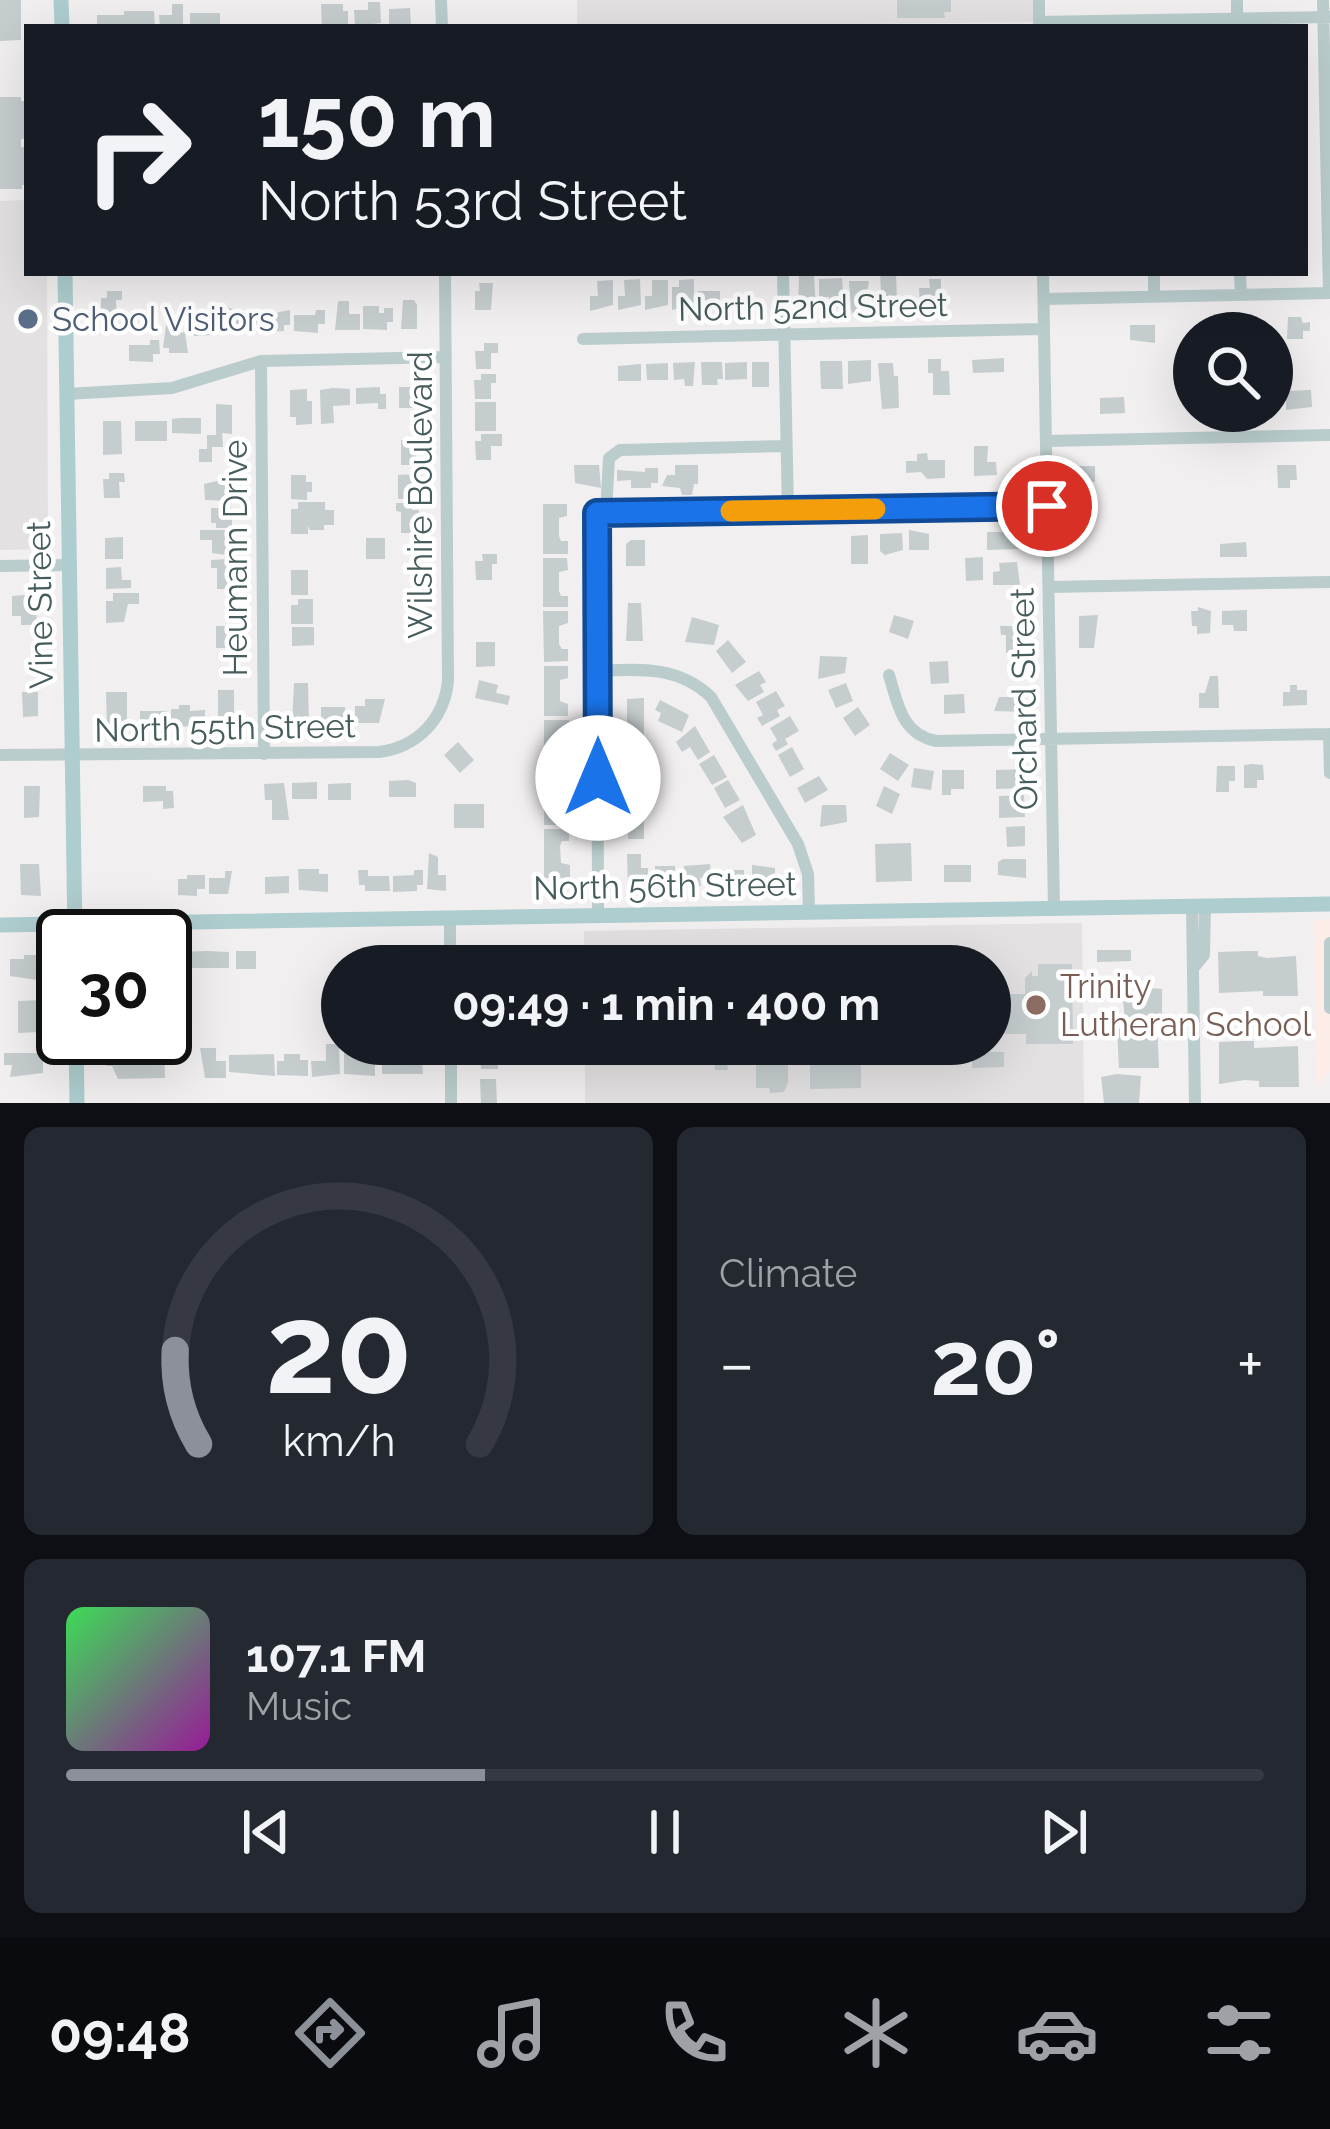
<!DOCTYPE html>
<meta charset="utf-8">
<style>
:root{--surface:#171b24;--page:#242831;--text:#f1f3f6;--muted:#9ea1a6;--line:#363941;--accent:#8c9099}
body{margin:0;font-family:Raleway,sans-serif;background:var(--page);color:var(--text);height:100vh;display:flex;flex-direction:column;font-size:45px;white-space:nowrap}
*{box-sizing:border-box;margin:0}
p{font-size:39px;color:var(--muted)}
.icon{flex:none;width:66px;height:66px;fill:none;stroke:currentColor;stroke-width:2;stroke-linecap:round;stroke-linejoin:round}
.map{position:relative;height:1103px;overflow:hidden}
.sheet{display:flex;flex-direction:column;gap:24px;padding:24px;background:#0d0f14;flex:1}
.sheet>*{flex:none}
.top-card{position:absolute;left:24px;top:24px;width:1284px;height:252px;border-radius:0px;box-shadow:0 12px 48px #0002;background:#171b24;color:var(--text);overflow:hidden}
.fabs{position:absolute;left:1173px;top:312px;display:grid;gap:24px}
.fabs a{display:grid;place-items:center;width:120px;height:120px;border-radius:50%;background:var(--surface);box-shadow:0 12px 48px #0002;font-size:60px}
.speed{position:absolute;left:36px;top:909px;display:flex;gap:24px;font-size:60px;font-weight:700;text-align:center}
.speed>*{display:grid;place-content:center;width:156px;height:156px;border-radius:50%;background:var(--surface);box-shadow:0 12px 48px #0002;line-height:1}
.speed .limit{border:6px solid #111;border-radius:18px;background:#fff;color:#111}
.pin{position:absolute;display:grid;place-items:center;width:102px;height:102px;color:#fff;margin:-51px;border:6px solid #fff;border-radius:50%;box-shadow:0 3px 12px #0007}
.me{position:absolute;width:132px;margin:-66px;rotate:0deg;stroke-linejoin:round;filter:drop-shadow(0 0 9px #0008)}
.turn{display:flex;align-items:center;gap:42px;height:252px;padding:0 36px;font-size:54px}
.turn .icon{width:156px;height:156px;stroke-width:2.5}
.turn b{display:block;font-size:84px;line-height:102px}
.big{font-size:90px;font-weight:700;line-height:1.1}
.sheet .widget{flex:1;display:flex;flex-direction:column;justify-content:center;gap:18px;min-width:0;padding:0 42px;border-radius:18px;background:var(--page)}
.sheet .dial{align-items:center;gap:0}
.dial svg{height:312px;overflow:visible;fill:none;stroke:var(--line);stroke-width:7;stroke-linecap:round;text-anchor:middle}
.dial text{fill:var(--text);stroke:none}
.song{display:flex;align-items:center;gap:36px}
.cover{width:144px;height:144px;border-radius:18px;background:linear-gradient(135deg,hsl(130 70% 55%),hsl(300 70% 35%))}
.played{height:12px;border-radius:6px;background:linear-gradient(90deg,var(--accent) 35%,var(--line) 35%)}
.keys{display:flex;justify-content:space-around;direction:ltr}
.heat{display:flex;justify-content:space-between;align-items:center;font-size:66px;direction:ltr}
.sheet .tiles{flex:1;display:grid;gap:24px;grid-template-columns:1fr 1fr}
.widget:last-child{grid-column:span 2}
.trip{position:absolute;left:321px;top:945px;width:690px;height:120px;border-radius:60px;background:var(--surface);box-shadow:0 12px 48px #0002;font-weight:700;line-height:120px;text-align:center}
.menu{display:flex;height:192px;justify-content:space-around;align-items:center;background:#090b0e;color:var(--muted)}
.menu .icon{width:84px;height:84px}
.menu .selected{color:var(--accent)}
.menu b{font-size:54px;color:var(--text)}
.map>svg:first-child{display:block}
.commercial{fill:#fcede8}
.education{fill:#e3e1e2}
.building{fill:#c6cdcf}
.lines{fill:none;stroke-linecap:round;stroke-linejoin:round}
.minor{stroke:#bacccc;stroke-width:12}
.major{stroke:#aecdce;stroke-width:15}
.route-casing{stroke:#114b97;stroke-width:30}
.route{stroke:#1a73e8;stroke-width:21}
.slow{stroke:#f59e0b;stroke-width:21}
.service-dot{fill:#5c6f8a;stroke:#fff;stroke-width:4.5}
.education-dot{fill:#8d6e63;stroke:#fff;stroke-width:4.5}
.labels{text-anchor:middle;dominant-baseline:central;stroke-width:9;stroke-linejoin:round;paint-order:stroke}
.street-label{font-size:33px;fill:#475c5d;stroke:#fff}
.service-label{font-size:33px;fill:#4e5e75;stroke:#fff;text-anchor:start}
.education-label{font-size:33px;fill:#785e54;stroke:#fff;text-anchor:start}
</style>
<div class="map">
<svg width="1330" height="1103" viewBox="0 0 1330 1103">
<rect width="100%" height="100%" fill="#f2eff0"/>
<!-- commercial -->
<path class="commercial" d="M1330,919V1071L1316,1087L1314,920Z"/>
<!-- education -->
<path class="education" d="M577,0H1039V22L577,27Z
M27,200V273H47L48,549L0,550V201Z
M1082,923L1084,1103H585V1044H990V966H584V931Z"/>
<!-- building -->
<path class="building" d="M0,0H21V40L0,41Z
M897,0H951V12H944L945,18H897Z
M368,2H380L381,23L355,26L354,10H368Z
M172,4H183V27H160L159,15H172Z
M321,4H343V11H348V27H322Z
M410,8L411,26H389V9Z
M124,11H154L155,27H97V15H124Z
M190,13H220V27H190Z
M0,97H21V101H25L26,139H21V147H26V185H22V189H0Z
M880,273H896L897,299H886V292H881Z
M799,276H814L816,311H798Z
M842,278L844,308H830L829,297H819V279Z
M640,279L641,305L618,310V296H625L624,280Z
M694,279V304L672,310V287H679V280Z
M929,279H941V304L920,305L919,288H930Z
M613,280V305L590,311V296H598L597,281Z
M652,280H668V305L645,310V296H652Z
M849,281H869L864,314H853L851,310Z
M479,283H493L491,310H475V291H480Z
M107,291H122V300H116L117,318L101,319V298H107Z
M698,291H720V309H698Z
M403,300H414L417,305V329H401Z
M338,301H349V314H360V330H335Z
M363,306H379V313H384V308H393V322H387V330L363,329Z
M229,308L257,316V332L239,333L235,328H227Z
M290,310V325H284V331L260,332L259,316Z
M316,310H325V324H318V333L294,331V315H315Z
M192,314L216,319L217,335L194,336Z
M1288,317H1301L1303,323L1310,322V331H1303V339H1287Z
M166,325H179V333L185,332L188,353H169V348H163Z
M1130,325H1155V343L1130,340Z
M150,340H159L160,354H153V362L129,361V345H150Z
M484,343H498V353H491V369H476L475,351H484Z
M1004,358V372L973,373L972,360Z
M928,359H941V371H949L950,395H933V373H928Z
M871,360V381L848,384V361Z
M820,361H842L843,389H821Z
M695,362L693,386H685L684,379L674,380L673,363Z
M701,362H722L723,379H717L718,385H702Z
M747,362V379L725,380V363Z
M752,362H769V387H752Z
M668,363V380H647L646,364Z
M878,363H893L894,376H898L899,408L882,409Z
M641,364V381H618V366Z
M481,374H496V383H491V399H475L474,380H481Z
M380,387V394H386V409H378V403L356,404V388Z
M399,387H418V408H399Z
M333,388L350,389V405L333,406L334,423L321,424L320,390Z
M307,389V401H312V424L296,425V417H290V390Z
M1311,390L1312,407L1286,410V391Z
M1124,397L1125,413L1100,414V398Z
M475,402H496V431H475Z
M216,404L232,405V434L222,433L223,447H212V462H199V449H207V435H216Z
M180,418H201V434L172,433V419Z
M103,421H121L122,454L103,455Z
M135,421H167V441H135Z
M481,434H502V446H491V460H476L475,441H481Z
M401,440H416L417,465H401Z
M974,446H988L987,462H996L997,475L974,476Z
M927,453L928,460H945V478L927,479L921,472L906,473V461H917V454Z
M574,465H599L601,488L575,483Z
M675,465H698V484H694L692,495H682L680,488L662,486L667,475H675Z
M1277,465H1296L1297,480H1290V488H1278Z
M1069,466H1095V482H1072Z
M645,468H658V483H651V488H631V480L617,481V470L645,472Z
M109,473H124L125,482H119L120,498H104L103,479H109Z
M418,474V499H398V475Z
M291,475H306V482H312V492H307V500L291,499Z
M217,481H233V501L205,500L204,484Z
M298,502H325V510H334V525H324V530H310L308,526V534H291V509H298Z
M396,503H412V510H419V533H401V512L396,511Z
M543,504H567V516L559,518V536L561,541H568V554H543Z
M211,508H232V528H216V523H211Z
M200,530H226V537H234L233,556L212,553V540H200Z
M909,530L929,534V550H909Z
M987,532H1019V549L987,550Z
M902,533L903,550L885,555L880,551V534Z
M868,535V564H851V536Z
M123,537V559H105V538Z
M366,538H385V559H366Z
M631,540H645V566H626V544Z
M1246,542L1247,557H1220V544Z
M482,554H497V564H492V580H476L475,561H483Z
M983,557V580L966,581L965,558Z
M543,558H567L568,570L559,572V591L561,596H568V607H543Z
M228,559L227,566H234V589H217V568H211V560Z
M1017,562L1020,585H993V572L1000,571L999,563Z
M121,567L122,580H131V588L106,589V568Z
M291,570H308V595H291Z
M113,593H139V604H128L124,622L106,623V601H113Z
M35,594L37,625H21V616H12V596Z
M298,599H313V624H291V605H298Z
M628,603H641L643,641H626Z
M1198,607L1211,611L1210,633L1197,634V626H1192L1191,611H1198Z
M1247,610V631H1234L1233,625H1222V611Z
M543,611H568V623L559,626V644L562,649H568V661L544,662Z
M894,615L914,621L908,639L889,632Z
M1098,615L1094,648H1079V616Z
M692,617L719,625L714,645L685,642Z
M216,626H233V648H216Z
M1000,626H1021V653H1006V635H1001Z
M292,627H314V645L292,646Z
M728,640L746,662L732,673L716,651Z
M476,642H495V666L476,667Z
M820,656L847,657L845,673L818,679Z
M948,661L949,683L931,684L929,662Z
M544,666H568V678L560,680V701L568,704V716H544Z
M759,671L766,682L760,685L764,692L748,701L735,685Z
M1210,676H1218L1219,708H1199V693H1205Z
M479,680L498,685L496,693L510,696L508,705L475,698Z
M294,683H308L309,724L292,725Z
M846,683L853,701L836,708L828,690Z
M1290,685H1297V690H1307V705L1283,706V692H1290Z
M218,690H234V727H218Z
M776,691L785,706L777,710L780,716L762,726L757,718L763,715L756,702Z
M22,692H38V716L23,717Z
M106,692H127V729H107Z
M964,694L965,713L944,714V695Z
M999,697H1022V712L994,711Z
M644,698V739H627V699Z
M365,699H385L379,723H355V706H365Z
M660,700L689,715L682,732L658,721L661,713L655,710Z
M179,705H190V711L205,710V727L171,726V709H179Z
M321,707H345V723H321Z
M858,707L870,725L855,736L843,718Z
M140,711H167V725L140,727Z
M790,716L799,731L785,739L788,744L776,751L772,744L777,740L770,728Z
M544,720H569V733L560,735V756L569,758V770H544Z
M695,726L710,752L698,760L690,747L682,752L676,742Z
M458,742L474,760L460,773L444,755Z
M628,743L649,747V755H643V773H628Z
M792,747L804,769L790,777L778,755Z
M890,753L909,765L898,781L880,769Z
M714,755L727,777L712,785L699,764Z
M1251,764L1263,765L1264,780H1257V788H1244V765Z
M1217,766H1235V781H1229V792H1216Z
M914,768L934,771L931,790L911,787Z
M1022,769L1023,788L996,789V770Z
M942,770H964V789H951V795H942Z
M569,774V787L560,789V810L569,812V825H544V775Z
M819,776L828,790L805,803L797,788Z
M627,778H644V803H627Z
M408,780L416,783V797H389V781Z
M728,780L740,800L725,808L714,788Z
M317,782V799H292V783Z
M284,783L289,820H272V800H265L264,784Z
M351,783V800H328V784Z
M24,786H40L39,817L24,818Z
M143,786H166V791H173L174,808L163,809V801L143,802Z
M884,786L900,794L892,814L876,806Z
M1024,795L1025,817L999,818V796Z
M454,804H484V828H454Z
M743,805L756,835L742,843L723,817Z
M822,805H846L847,822L820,827Z
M627,814H644V839H628Z
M1025,826V846L1007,847L1006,827Z
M544,829H569V841H562L560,846L561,863L570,865V878H544Z
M911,843L912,881L876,882L875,844Z
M429,853L438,857V875H446V891L427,889Z
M627,854H641V868H648V889H628Z
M1003,859H1026V878L998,875V862Z
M20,864H39L41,896L21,895Z
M710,864L711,877L700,878L701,886L684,887V866Z
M752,865L775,868V885H752Z
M944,865H971V882H944Z
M655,866H675V873H681V887H655Z
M298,869H319V874H328V892L299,890Z
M358,870H368V876H389L390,891H365V885H359Z
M414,870H423V885H417V891L393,892V876L414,875Z
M719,870H744L745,887H719Z
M225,871H232L228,894H209V878H225Z
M187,875H205V889H197V896L178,895V879H187Z
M289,876V893L265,894V877Z
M400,945L421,949L422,966L393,965V950L400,949Z
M478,948H500V966H478Z
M1097,950H1131V961L1097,962Z
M207,951L229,952V968H180L179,952Z
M236,951H256V969H236Z
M1248,951H1258V956L1267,958L1296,956L1298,996H1263V991L1219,993L1218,952Z
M24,955H43V981L10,976V959H24Z
M1038,964H1072L1073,1044H1026V1034H990V994H1025V978L1032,971V976H1038Z
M1138,987L1162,989V1023H1157L1159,1068H1119L1117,1029L1122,1028L1125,1020L1122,990Z
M42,1000L39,1032L18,1033V1001Z
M121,1038H164L165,1078L118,1079L112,1066H106L105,1055H112L114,1041Z
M1244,1041H1254V1048L1298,1046L1299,1087H1259V1081L1245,1080L1219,1084V1042Z
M326,1044H339L340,1074L312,1077L311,1061H326Z
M480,1044H498V1069H481Z
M661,1044H788V1082L784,1092L770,1093L769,1088H756V1058H745L744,1053H737V1063H727L728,1070H715L714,1056L661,1057Z
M810,1044H847L848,1057H861V1088L810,1089Z
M200,1048H216V1061H226V1078H205Z
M344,1051H361V1060H375V1076L344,1074Z
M972,1052H1004V1067L972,1068Z
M4,1053H43V1073L10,1077L12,1065H4Z
M274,1054L275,1076L229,1072V1055Z
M284,1054H300V1060H308V1076L277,1075V1061H284Z
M422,1058L423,1074H382V1059Z
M1117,1074L1141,1076L1139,1103H1104L1101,1077Z
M480,1079H496L497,1103H481Z"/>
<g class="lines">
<!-- minor -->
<path class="minor" d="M441,0L442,27
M1039,0V27
M1237,0V27
M1323,0L1329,293
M1039,22L1330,17
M783,273L788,510
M1043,273L1054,909
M1154,273V296
M1240,273L1241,295
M1044,299L1330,293
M583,339L1044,329
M261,361L264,754
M67,394L172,388L261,361L446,357
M1046,441L1330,435
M606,513L609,458L620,450L786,446
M0,566L70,565
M1049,587L1330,582
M598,671C641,669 678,666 711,697L798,844L808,874L809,913
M889,675C898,705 902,734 936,741L1330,734
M1329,734L1330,773
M0,755L379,752C418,747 444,719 448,681L445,273
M1192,907L1195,1103
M598,917L597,513L1047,506
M450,919V966
M1330,943V1008
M1195,966L1204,955L1205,906
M451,1044V1103"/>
<!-- major -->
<path class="major" d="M61,0L62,27
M65,273L75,936
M0,925L1330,904
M76,1038L77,1103"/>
</g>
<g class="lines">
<!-- route casing -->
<g class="route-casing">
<path id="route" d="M598,778L597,513L1047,506"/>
</g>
<!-- route -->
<use href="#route" class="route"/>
<!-- slow -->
<path class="slow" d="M731,511L875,509"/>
</g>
<!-- markers -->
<circle class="service-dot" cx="28" cy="319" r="12"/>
<circle class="education-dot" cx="1036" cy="1005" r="12"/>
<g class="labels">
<!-- street labels -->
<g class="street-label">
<text transform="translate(813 307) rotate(-1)">North 52nd Street</text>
<text transform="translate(420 495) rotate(-90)">Wilshire Boulevard</text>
<text transform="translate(235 558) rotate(-90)">Heumann Drive</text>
<text transform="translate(40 605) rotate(-91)">Vine Street</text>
<text transform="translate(1024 699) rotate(-91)">Orchard Street</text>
<text transform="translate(225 728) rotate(-1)">North 55th Street</text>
<text transform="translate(665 886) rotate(-1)">North 56th Street</text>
</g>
<!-- service labels -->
<g class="service-label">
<text x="52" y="319">School Visitors</text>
</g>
<!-- education labels -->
<g class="education-label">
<text x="1060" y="986">Trinity<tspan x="1060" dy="38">Lutheran School</tspan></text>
</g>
</g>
</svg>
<div class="fabs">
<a><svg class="icon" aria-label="search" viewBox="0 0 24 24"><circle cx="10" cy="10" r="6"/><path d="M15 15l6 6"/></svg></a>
</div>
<div class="speed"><div class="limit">30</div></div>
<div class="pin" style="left:1047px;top:506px;background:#d93025"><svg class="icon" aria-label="arrive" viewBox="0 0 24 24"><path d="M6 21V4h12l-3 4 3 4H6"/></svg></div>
<svg class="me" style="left:598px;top:778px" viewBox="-20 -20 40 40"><circle r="19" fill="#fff"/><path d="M0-13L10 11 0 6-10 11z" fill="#1a73e8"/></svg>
<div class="trip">09:49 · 1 min · 400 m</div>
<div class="top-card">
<div class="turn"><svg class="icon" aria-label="right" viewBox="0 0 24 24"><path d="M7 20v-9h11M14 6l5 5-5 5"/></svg><div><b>150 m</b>North 53rd Street</div></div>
</div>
</div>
<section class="sheet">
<div class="tiles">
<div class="widget dial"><svg viewBox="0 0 100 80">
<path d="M14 69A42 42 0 1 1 86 69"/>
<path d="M14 69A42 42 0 0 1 8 45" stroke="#8c9099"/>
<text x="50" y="56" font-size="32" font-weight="700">20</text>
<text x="50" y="72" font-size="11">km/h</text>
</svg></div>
<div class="widget"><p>Climate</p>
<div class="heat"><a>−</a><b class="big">20°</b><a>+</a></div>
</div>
<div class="widget">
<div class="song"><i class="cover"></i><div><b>107.1 FM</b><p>Music</p></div></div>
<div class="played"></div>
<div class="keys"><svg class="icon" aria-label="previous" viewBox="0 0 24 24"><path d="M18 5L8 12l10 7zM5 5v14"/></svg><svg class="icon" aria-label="pause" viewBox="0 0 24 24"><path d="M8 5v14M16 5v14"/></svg><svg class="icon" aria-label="next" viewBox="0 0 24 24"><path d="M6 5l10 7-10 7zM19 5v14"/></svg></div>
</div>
</div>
</section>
<nav class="menu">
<b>09:48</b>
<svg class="icon selected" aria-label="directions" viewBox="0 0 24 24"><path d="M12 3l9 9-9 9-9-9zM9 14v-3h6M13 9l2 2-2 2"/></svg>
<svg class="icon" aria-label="music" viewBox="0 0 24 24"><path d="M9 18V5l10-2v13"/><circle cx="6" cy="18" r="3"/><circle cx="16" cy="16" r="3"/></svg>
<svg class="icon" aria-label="phone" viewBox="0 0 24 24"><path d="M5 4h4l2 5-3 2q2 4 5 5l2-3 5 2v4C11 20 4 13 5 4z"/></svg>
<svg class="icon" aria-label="climate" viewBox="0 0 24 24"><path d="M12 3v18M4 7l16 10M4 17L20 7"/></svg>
<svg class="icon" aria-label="car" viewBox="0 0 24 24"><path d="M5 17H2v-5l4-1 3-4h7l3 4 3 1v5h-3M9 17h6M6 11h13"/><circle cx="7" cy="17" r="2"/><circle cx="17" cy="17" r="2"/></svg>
<svg class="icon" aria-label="filters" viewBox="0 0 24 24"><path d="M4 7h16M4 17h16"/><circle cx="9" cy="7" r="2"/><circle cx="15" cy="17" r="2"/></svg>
</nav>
